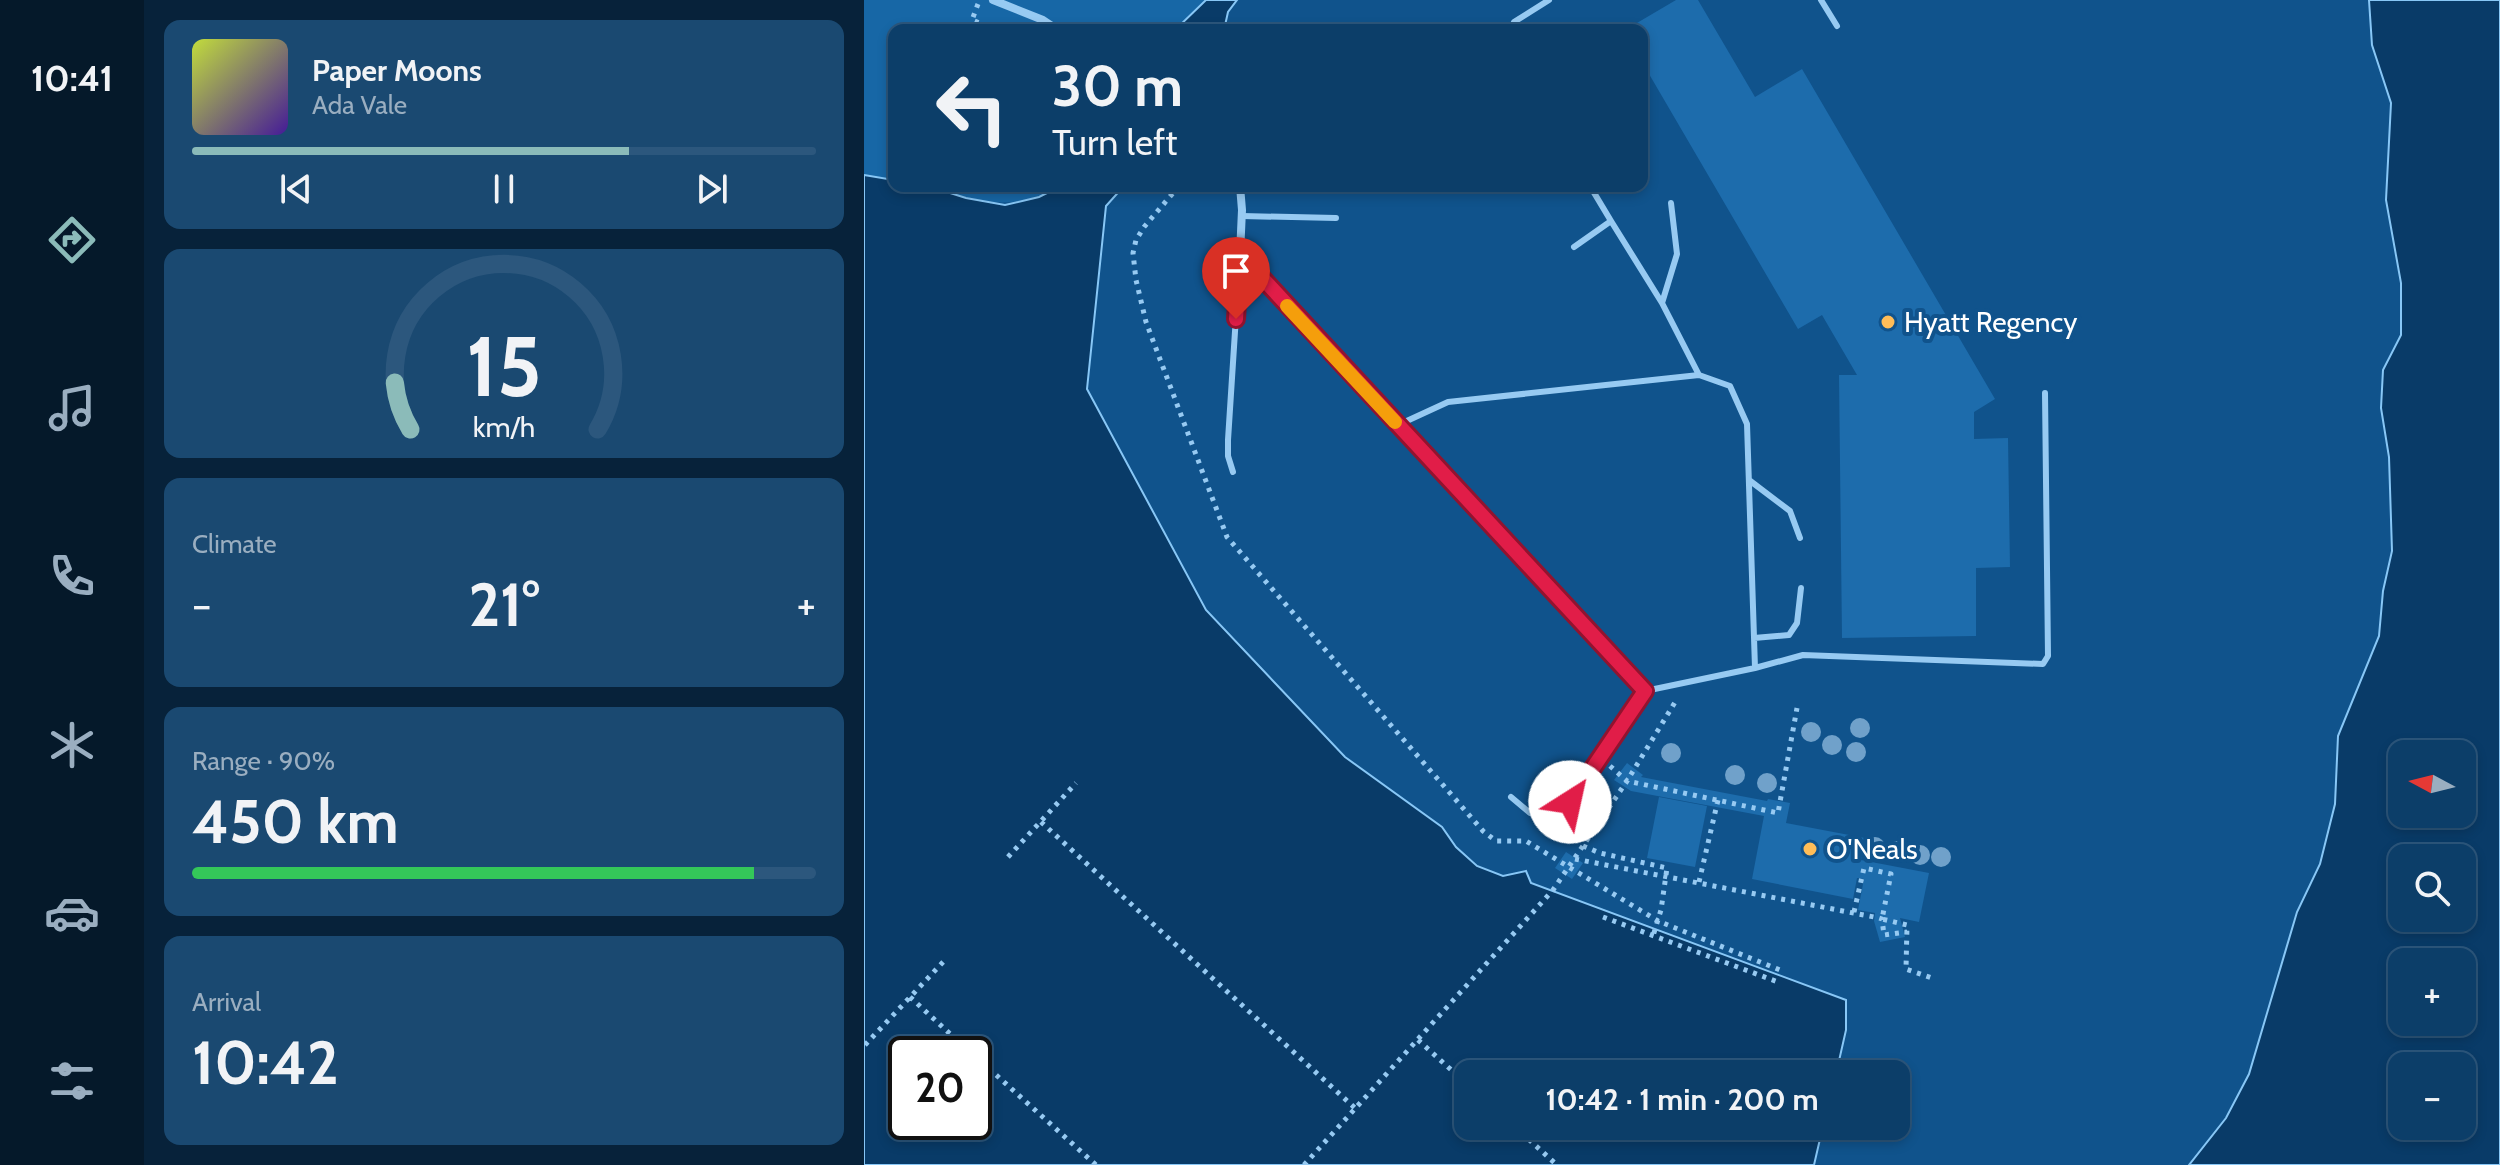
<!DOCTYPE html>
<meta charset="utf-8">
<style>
:root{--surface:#0c3e69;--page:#1a4971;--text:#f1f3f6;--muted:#9aaec0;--line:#2c577d;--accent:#8bbbb9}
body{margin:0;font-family:Cabin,sans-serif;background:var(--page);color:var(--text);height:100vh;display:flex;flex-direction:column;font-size:30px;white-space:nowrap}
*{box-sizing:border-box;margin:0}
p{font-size:26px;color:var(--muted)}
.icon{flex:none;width:44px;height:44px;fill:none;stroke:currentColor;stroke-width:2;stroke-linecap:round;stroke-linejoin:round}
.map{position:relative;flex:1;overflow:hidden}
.details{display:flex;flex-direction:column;gap:20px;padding:20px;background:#07223a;width:720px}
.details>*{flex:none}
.banner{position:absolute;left:24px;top:24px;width:760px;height:168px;border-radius:16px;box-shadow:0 4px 12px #0003,0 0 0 2px var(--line);background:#0c3e69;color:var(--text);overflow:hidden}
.needle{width:52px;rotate:277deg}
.tools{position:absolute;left:1524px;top:740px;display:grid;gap:16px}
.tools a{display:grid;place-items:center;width:88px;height:88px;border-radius:16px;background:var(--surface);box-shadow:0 4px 12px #0003,0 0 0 2px var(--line);font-size:40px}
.speed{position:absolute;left:24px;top:1036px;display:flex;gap:16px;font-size:40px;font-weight:700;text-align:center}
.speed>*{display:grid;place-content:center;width:104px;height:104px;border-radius:50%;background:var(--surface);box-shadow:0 4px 12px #0003,0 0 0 2px var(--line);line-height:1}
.speed .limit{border:4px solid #111;border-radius:12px;background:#fff;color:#111}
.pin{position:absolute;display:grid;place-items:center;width:68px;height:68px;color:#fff;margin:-82px -34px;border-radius:50% 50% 50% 0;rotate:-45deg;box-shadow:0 0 8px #0007}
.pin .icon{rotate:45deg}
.me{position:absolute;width:88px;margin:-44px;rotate:35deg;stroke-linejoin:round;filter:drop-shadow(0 0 6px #0008)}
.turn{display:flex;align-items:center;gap:28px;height:168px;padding:0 32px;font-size:36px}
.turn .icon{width:104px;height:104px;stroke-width:2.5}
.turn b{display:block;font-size:56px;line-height:68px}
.big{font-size:60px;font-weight:700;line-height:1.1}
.details .card{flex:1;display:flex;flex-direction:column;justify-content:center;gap:12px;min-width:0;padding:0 28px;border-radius:16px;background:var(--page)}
.details .dial{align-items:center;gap:0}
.dial svg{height:208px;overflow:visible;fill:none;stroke:var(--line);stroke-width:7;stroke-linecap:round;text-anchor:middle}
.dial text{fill:var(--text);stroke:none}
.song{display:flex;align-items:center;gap:24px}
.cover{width:96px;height:96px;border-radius:12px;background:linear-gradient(135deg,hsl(70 70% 55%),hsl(260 70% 35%))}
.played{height:8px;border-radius:4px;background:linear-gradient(90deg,var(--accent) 70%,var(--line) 70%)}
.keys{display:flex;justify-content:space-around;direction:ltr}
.heat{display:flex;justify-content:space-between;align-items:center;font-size:44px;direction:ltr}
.charge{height:12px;border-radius:6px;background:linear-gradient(90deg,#34c759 90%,var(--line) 0)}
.trip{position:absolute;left:590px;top:1060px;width:456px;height:80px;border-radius:16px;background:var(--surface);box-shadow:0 4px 12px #0003,0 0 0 2px var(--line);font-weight:700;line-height:80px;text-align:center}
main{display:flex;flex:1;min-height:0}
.tabs{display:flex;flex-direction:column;width:144px;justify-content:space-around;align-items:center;background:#05192a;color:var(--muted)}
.tabs .icon{width:56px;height:56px}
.tabs .selected{color:var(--accent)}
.tabs b{font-size:36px;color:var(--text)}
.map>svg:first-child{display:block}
.green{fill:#1767a6}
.water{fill:#093b68;stroke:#88c7f6;stroke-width:2;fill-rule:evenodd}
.building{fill:#1d6cac}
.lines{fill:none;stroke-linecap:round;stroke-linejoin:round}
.path{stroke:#97caf2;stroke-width:5;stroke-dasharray:4 6;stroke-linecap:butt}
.service{stroke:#97caf2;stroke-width:6}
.minor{stroke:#97caf2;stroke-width:8}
.tree{fill:#70a1ca}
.route-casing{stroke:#92132f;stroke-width:20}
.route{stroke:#e11d48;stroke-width:14}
.slow{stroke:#f59e0b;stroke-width:14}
.poi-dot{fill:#ffbd58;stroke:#10538c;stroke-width:3}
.labels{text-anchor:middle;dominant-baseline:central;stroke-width:8;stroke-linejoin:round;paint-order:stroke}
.poi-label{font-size:28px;fill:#fff;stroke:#10538c;text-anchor:start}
</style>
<main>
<nav class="tabs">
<b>10:41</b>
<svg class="icon selected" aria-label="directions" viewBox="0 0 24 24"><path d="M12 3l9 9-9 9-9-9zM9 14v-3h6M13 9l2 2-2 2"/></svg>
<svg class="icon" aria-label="music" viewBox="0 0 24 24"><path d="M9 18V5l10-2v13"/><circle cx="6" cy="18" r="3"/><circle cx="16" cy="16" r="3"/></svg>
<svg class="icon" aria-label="phone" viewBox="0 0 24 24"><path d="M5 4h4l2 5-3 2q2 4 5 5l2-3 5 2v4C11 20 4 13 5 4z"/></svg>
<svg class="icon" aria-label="climate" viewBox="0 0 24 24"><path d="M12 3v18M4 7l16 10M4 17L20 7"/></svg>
<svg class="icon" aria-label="car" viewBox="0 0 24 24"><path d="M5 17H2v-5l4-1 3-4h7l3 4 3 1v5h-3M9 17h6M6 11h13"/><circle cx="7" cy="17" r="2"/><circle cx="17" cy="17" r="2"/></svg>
<svg class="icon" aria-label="filters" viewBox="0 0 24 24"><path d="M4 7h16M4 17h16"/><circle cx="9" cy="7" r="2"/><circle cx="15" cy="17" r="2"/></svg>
</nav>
<section class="details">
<div class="card">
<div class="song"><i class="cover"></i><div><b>Paper Moons</b><p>Ada Vale</p></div></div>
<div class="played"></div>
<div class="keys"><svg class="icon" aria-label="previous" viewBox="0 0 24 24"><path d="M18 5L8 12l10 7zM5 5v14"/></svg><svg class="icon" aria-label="pause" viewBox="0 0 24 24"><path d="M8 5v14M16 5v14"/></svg><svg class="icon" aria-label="next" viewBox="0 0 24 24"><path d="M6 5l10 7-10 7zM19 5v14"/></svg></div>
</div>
<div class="card dial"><svg viewBox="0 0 100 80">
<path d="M14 69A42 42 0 1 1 86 69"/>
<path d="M14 69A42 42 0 0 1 8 51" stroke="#8bbbb9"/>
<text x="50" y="56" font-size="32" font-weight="700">15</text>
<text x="50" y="72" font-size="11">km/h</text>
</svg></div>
<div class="card"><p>Climate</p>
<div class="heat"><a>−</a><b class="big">21°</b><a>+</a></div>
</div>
<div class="card"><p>Range · 90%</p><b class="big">450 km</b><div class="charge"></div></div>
<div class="card"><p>Arrival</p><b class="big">10:42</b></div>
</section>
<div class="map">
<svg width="1636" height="1165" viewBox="0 0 1636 1165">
<rect width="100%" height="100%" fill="#10538c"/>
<!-- green -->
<path class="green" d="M0,0H342L311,30H30V180L0,175Z
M64,186H197C145,213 117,202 64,186Z"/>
<!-- water -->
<path class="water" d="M342,0H373L364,12L360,30H311Z
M1505,0H1636V1165H1325L1362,1118L1385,1074L1433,912L1456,864L1471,804L1474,736L1515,636L1519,591L1528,551L1525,457L1517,408L1519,370L1537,335V283L1522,200L1527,103L1508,45ZM1538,754H1598V814H1538ZM1538,858H1598V918H1538ZM1538,962H1598V1022H1538ZM1538,1066H1598V1126H1538Z
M0,175L30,180V186H64L102,198L141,205L175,197L197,186H260L242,206L223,389L342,610L481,757L578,827L592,847L613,866L639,876L662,871L667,883L982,1000V1030L972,1074H604V1126H959L950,1165H0ZM42,1054H110V1122H42Z"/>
<!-- building -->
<path class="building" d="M812,0H834L891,97L938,69L1131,399L1110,412V439L1144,438L1146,567L1112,568V636L978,638L975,375H993L958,315L934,329L778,62V30H761Z
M763,763L779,775L777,777L903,801L904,799L926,803L922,823L1001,838L997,860L1065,873L1055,922L1036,918L1041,937L1016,942L1010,921L1011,913L994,910L1000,879L993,878L989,899L888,879L900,816L767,791L750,780Z
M795,797L843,806L831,867L783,858Z
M702,852L719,863L708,879L691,868Z"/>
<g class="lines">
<!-- path -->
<path class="path" d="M114,4L108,20L132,30
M315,186L280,227L272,240L269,253L272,280L282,322L363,537L619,831L632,841H662L794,921L916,970
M746,766L763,781L914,813L933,708
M177,822L491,1108
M719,846L736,853L803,868L797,910L789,936
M144,857L212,783
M711,859L1015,918L1018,919L1020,935L1043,932
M835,882L854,800
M990,912L1000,868L1027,874L1018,919L1043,925L1042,969L1071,979
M739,917L914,982
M46,997L108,1054
M554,1040L604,1085
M1,1045L80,961
M110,1055L232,1165
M650,1126L693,1165
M440,1165L689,890L763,781L813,699"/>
<!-- service -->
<path class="service" d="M957,0L973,26
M647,30L650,22L685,0
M778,157L782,160
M378,216L472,218
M747,221L798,303L835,375
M710,247L747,221L726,186
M376,254L781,691
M798,303L813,254L807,203
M534,425L584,402L835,375L866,386L883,424L891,668L781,691L706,802L687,813L674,816L666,813L647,797
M369,472L364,456V440L376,254
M885,480L926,511L936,538
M890,638L925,635L933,623L937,588
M891,668L939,655L1179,664L1184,656L1181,393"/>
<!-- minor -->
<path class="minor" d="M129,0L179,20L194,30
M376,254L378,210L376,186"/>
</g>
<!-- trees -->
<g class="tree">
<circle cx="996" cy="728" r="10"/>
<circle cx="947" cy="732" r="10"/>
<circle cx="968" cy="745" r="10"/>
<circle cx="992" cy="752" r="10"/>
<circle cx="807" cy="753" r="10"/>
<circle cx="871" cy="775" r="10"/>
<circle cx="903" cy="783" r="10"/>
<circle cx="1011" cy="847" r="10"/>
<circle cx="1033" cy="851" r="10"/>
<circle cx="1056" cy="855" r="10"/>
<circle cx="1077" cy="857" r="10"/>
</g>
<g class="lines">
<!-- route casing -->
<g class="route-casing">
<path id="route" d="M372,319L376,254L781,691L706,802"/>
</g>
<!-- route -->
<use href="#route" class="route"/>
<!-- slow -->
<path class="slow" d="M423,306L531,422"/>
</g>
<!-- markers -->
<g class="poi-dot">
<circle cx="1024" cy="322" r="8"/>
<circle cx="946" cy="849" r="8"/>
</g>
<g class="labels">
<!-- poi labels -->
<g class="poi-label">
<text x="1040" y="322">Hyatt Regency</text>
<text x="962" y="849">O'Neals</text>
</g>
</g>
</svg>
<div class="tools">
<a><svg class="needle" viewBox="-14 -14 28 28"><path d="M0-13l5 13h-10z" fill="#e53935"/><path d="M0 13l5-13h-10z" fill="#9aaec0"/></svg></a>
<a><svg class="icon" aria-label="search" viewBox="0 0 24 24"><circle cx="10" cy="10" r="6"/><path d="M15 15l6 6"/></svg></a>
<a>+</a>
<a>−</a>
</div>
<div class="speed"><div class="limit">20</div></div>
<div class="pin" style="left:372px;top:319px;background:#d93025"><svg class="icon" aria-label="arrive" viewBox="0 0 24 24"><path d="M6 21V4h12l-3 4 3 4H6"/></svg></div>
<svg class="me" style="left:706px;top:802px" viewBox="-20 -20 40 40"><circle r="19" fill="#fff"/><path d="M0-13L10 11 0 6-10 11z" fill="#e11d48"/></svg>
<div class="trip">10:42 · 1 min · 200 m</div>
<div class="banner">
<div class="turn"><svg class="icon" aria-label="left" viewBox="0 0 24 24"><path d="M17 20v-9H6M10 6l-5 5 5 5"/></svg><div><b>30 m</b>Turn left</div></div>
</div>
</div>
</main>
